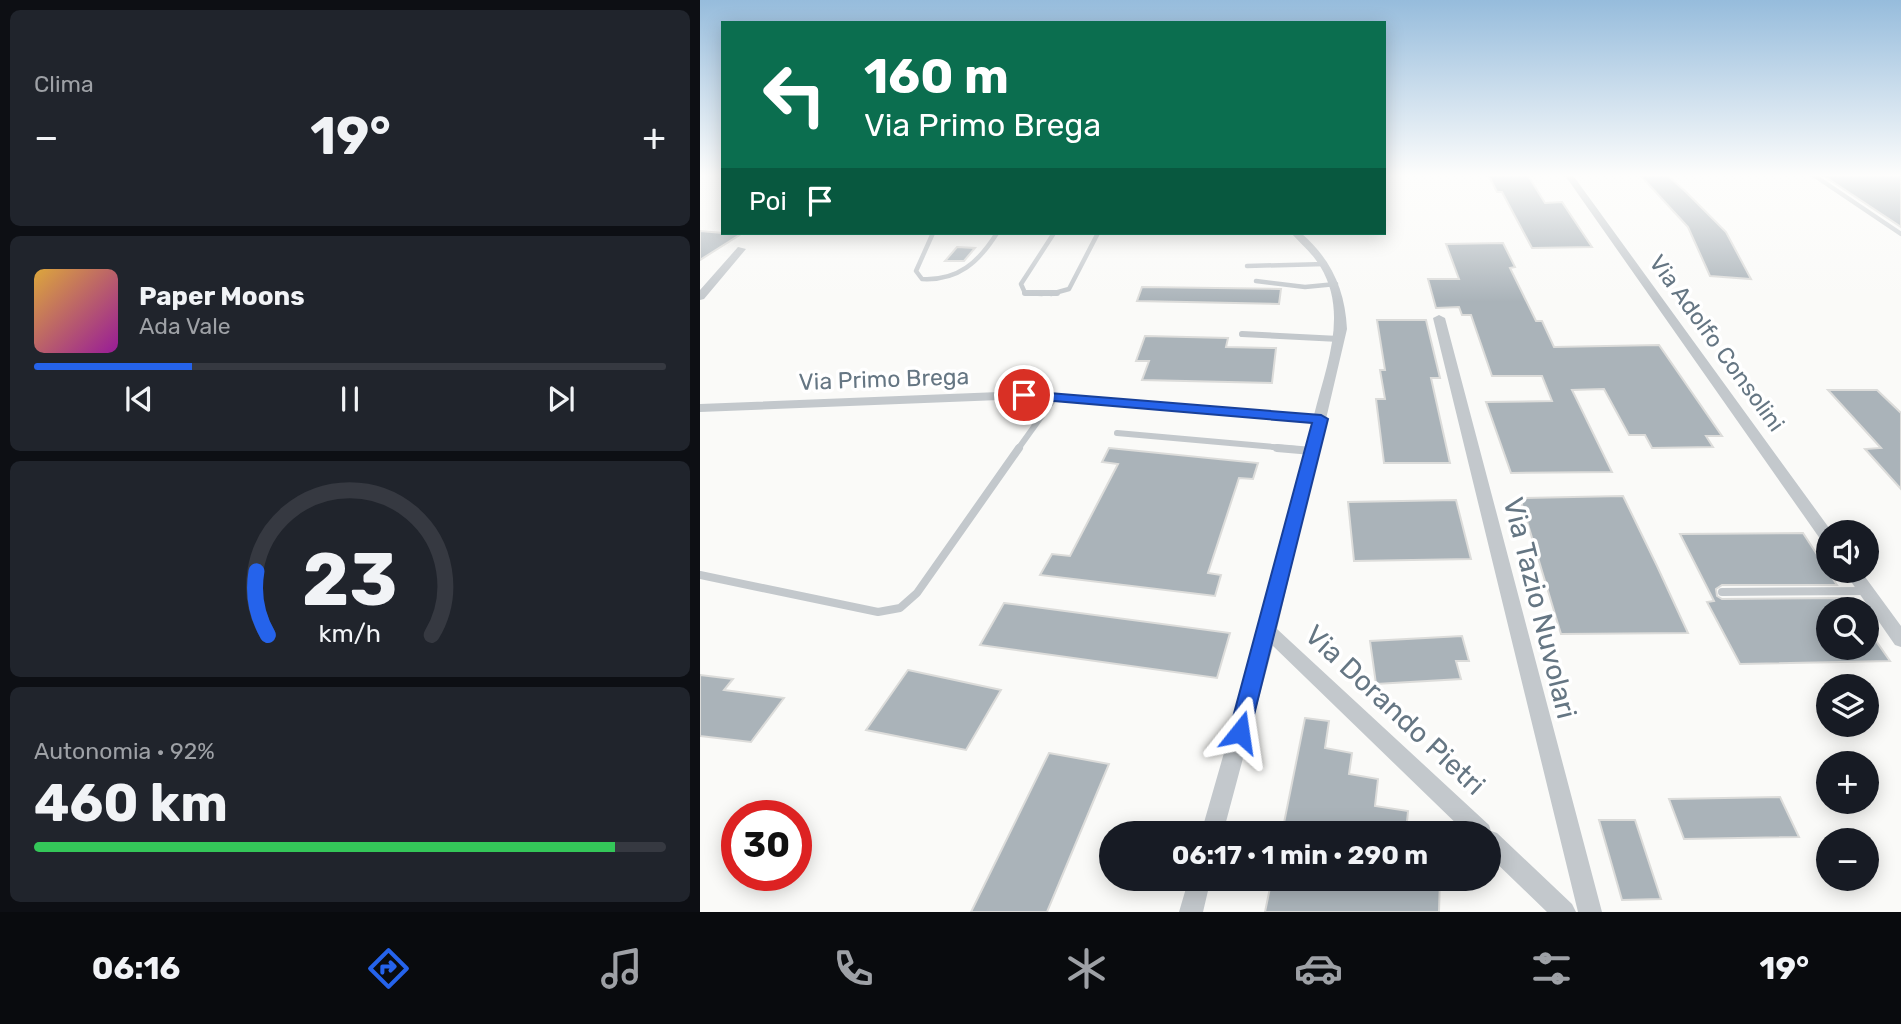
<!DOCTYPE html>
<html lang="it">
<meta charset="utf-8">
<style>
:root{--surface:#171b24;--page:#20242c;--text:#f1f3f6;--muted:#9ea1a6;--line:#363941;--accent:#2563eb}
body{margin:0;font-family:Rubik,sans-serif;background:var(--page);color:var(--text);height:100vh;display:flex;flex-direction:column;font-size:26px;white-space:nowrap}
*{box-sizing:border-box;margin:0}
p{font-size:23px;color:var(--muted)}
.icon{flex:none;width:38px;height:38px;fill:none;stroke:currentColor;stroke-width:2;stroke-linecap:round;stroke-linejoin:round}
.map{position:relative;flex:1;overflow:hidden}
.details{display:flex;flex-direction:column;gap:10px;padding:10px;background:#0d0f14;width:700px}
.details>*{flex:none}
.guide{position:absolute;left:21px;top:21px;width:665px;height:214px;border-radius:0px;box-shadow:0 4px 18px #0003;background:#0b6e4f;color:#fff;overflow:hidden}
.fabs{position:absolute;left:1116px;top:520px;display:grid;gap:14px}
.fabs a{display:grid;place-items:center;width:63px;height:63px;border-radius:50%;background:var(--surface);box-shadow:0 4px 18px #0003;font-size:35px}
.speed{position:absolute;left:21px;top:800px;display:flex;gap:14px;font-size:35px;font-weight:700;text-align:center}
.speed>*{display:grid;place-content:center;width:91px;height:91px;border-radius:50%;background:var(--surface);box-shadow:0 4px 18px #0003;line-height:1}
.speed .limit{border:10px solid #d22;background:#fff;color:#111}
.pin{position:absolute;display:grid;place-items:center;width:60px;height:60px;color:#fff;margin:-30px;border:4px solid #fff;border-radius:50%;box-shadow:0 2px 7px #0007}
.me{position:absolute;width:77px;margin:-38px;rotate:15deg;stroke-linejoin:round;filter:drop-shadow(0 0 5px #0008)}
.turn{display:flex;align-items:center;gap:24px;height:147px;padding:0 28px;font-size:32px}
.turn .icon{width:91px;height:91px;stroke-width:2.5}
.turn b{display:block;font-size:49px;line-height:60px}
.then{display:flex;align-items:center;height:66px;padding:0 28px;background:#0003;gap:14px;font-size:26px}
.big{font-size:52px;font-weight:700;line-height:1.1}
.details .tile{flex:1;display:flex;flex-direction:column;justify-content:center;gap:10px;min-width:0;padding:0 24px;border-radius:10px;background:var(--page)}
.details .dial{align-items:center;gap:0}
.dial svg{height:182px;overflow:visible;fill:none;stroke:var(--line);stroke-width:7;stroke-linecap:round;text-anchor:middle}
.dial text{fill:var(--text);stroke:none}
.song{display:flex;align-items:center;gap:21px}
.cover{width:84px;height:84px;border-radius:10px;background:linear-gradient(135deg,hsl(40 70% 55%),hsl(300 70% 35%))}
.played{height:7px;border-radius:4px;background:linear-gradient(90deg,var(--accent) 25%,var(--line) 25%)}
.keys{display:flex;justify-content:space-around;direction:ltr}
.heat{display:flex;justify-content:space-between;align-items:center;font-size:38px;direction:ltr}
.charge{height:10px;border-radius:5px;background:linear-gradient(90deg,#34c759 92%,var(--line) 0)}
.trip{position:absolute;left:399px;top:821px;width:402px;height:70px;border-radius:35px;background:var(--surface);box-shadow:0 4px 18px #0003;font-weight:700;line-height:70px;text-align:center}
.dock{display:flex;height:112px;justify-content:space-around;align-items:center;background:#090b0e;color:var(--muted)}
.dock .icon{width:49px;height:49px}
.dock .active{color:var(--accent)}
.dock b{font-size:32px;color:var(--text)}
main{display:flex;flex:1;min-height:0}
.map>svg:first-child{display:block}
.building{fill:#aab3b9;stroke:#dcdcda;stroke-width:2}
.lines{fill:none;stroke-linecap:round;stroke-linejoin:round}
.lane-far2{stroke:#c3c8cc;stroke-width:4.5}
.lane-far1{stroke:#c3c8cc;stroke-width:6}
.lane{stroke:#c3c8cc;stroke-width:8}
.street{fill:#c3c8cc;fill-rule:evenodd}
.route{fill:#2563eb;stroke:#184099;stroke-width:2}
.labels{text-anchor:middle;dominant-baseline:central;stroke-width:7;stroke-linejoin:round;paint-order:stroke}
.street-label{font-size:23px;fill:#657683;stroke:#fff}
.near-street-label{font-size:28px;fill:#657683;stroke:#fff}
</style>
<main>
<section class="details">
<div class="tile"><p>Clima</p>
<div class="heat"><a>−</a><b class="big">19°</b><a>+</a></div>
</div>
<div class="tile">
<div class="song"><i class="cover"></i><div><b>Paper Moons</b><p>Ada Vale</p></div></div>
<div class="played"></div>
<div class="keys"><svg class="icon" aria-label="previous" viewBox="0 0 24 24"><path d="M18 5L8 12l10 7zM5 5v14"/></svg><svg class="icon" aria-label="pause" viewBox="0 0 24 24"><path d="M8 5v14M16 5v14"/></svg><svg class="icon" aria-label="next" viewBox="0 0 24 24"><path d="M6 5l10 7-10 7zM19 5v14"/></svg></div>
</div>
<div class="tile dial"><svg viewBox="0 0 100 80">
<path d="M14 69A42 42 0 1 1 86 69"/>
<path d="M14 69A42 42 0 0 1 9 41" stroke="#2563eb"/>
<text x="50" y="56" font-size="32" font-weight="700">23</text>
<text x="50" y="72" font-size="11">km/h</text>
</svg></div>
<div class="tile"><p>Autonomia · 92%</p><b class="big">460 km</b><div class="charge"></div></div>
</section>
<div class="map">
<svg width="1201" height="912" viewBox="0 0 1201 912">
<rect width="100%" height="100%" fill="#fafaf8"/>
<!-- building -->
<path class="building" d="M788,174H827L845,203L862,202L892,247L832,248L802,192H797Z
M939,174H966L987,193L1026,232L1051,279L1010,276L988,227Z
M1121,174H1201V227Z
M0,231L23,233L41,234L0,260Z
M803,243L815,267L810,268L836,321H842L854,347L959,345L1022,436H1006L1013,447L952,448L945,435H929L904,389L872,390L912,472L811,473L786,402L852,401L842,376H792L771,315H762L759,307L736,308L728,279H759L746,244Z
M257,247L275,248L264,261H245Z
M442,287L581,289L579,304L437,301Z
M677,320H726L740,378H731L750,463H684L676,399H685L680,370H685Z
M445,336L528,338L526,347L576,348L572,383L442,380L449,361H436Z
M1128,390H1177L1201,413V489L1165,449L1181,448Z
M409,448L558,463L553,479L539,478L508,573L521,575L515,596L340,575L352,554L370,556L418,464L402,462Z
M923,496L957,566L988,633L861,634L820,498Z
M756,500L771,559L654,561L648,502Z
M1103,533L1137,585H1022L1016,589L1017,596L1022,599L1146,598L1154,609H1129V648H1167V628L1190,661L1040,664L1007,602L1014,601L980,534Z
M304,603L530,633L517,678L280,645Z
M762,636L769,661H756L761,679L676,684L670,641Z
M208,670L301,690L266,750L166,730Z
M0,675L33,679L24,690L84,698L51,742L0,736Z
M605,718L629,721L625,748L652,753L649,774L678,779L675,806L708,811L706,833H582Z
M349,753L409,764L347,912H271Z
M1080,797L1099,837L984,839L969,799Z
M899,820H935L961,899L922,900Z
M572,878H740L739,912H565Z"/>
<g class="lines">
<!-- lane-far2 -->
<path class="lane-far2" d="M1112,174L1201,234
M233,233L216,271L222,279C258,281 279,262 297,233
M547,266L625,264
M556,281L605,287L636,284
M342,294L325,293L321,284L354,233
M351,294L369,289L398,233"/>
<!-- lane-far1 -->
<path class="lane-far1" d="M325,293H357
M542,334L639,339
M417,433L596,449
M318,449L356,396"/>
<!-- lane -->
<path class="lane" d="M577,448L612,451
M0,575L178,612L200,608L217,593L319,448
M1022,592L1166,591"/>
<!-- street -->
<path class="street" d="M864,174H872L1132,532H1129V544L1123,543Z
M591,233H601C631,259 645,289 647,329L577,629L789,825L791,831L797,833L872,904L876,912H847L789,856V833H766L573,646L523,833H501L559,631L612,422L324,399L0,412V404L324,391L614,415C626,366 649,313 620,266C612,253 601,244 591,233Z
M38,247L46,249L4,299L0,300V290Z
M739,315L745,318L902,912H878L733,318Z
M1143,570H1160L1201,626V647L1195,645Z
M489,878H511L503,912H479Z"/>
</g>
<!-- sky -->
<linearGradient id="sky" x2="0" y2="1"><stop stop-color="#96bcdc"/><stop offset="0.58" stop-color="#fdfdfc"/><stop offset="1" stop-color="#fdfdfc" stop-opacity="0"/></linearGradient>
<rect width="1201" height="302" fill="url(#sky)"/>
<!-- route -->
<path class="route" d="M324,391L621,415L628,419L548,739L540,742L532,739L529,732L612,423L319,398V392Z"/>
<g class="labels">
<!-- street labels -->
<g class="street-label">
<text transform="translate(1017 343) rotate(54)">Via Adolfo Consolini</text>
<text transform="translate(184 379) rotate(-2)">Via Primo Brega</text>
</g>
<!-- near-street labels -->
<g class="near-street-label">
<text transform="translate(840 608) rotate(76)">Via Tazio Nuvolari</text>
<text transform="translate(695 710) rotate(43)">Via Dorando Pietri</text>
</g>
</g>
</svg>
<div class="fabs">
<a><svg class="icon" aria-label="sound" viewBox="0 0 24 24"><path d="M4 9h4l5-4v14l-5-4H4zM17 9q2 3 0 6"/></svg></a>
<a><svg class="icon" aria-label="search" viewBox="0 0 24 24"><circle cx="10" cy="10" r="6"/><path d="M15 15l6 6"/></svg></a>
<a><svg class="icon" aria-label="layers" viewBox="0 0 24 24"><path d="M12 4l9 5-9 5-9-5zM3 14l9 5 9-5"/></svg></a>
<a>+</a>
<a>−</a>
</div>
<div class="speed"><div class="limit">30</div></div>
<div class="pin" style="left:324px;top:395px;background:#d93025"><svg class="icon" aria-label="arrive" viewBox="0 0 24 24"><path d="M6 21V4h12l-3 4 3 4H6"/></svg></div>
<svg class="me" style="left:540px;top:732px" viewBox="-20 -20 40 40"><path d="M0-17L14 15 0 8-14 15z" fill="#2563eb" stroke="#fff" stroke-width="4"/></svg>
<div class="trip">06:17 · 1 min · 290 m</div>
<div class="guide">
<div class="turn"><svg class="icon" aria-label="left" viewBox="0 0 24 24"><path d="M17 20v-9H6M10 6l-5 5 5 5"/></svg><div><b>160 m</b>Via Primo Brega</div></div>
<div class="then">Poi<svg class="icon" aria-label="arrive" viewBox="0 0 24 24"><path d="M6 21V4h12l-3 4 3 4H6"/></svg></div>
</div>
</div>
</main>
<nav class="dock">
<b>06:16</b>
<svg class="icon active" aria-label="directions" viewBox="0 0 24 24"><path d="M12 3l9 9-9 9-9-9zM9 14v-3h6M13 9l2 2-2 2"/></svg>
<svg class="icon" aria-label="music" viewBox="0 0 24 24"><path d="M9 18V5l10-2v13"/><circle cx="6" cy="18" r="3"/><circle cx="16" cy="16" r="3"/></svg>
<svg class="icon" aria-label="phone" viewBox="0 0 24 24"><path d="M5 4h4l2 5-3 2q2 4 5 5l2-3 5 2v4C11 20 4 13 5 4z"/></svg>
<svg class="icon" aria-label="climate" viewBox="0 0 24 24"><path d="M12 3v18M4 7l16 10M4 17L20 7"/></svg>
<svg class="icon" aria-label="car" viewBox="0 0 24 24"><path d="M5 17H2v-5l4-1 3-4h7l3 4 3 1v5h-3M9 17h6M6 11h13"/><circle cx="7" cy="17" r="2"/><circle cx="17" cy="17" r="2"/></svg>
<svg class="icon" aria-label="filters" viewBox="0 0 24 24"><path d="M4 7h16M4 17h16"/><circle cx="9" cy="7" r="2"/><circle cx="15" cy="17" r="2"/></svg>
<b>19°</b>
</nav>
